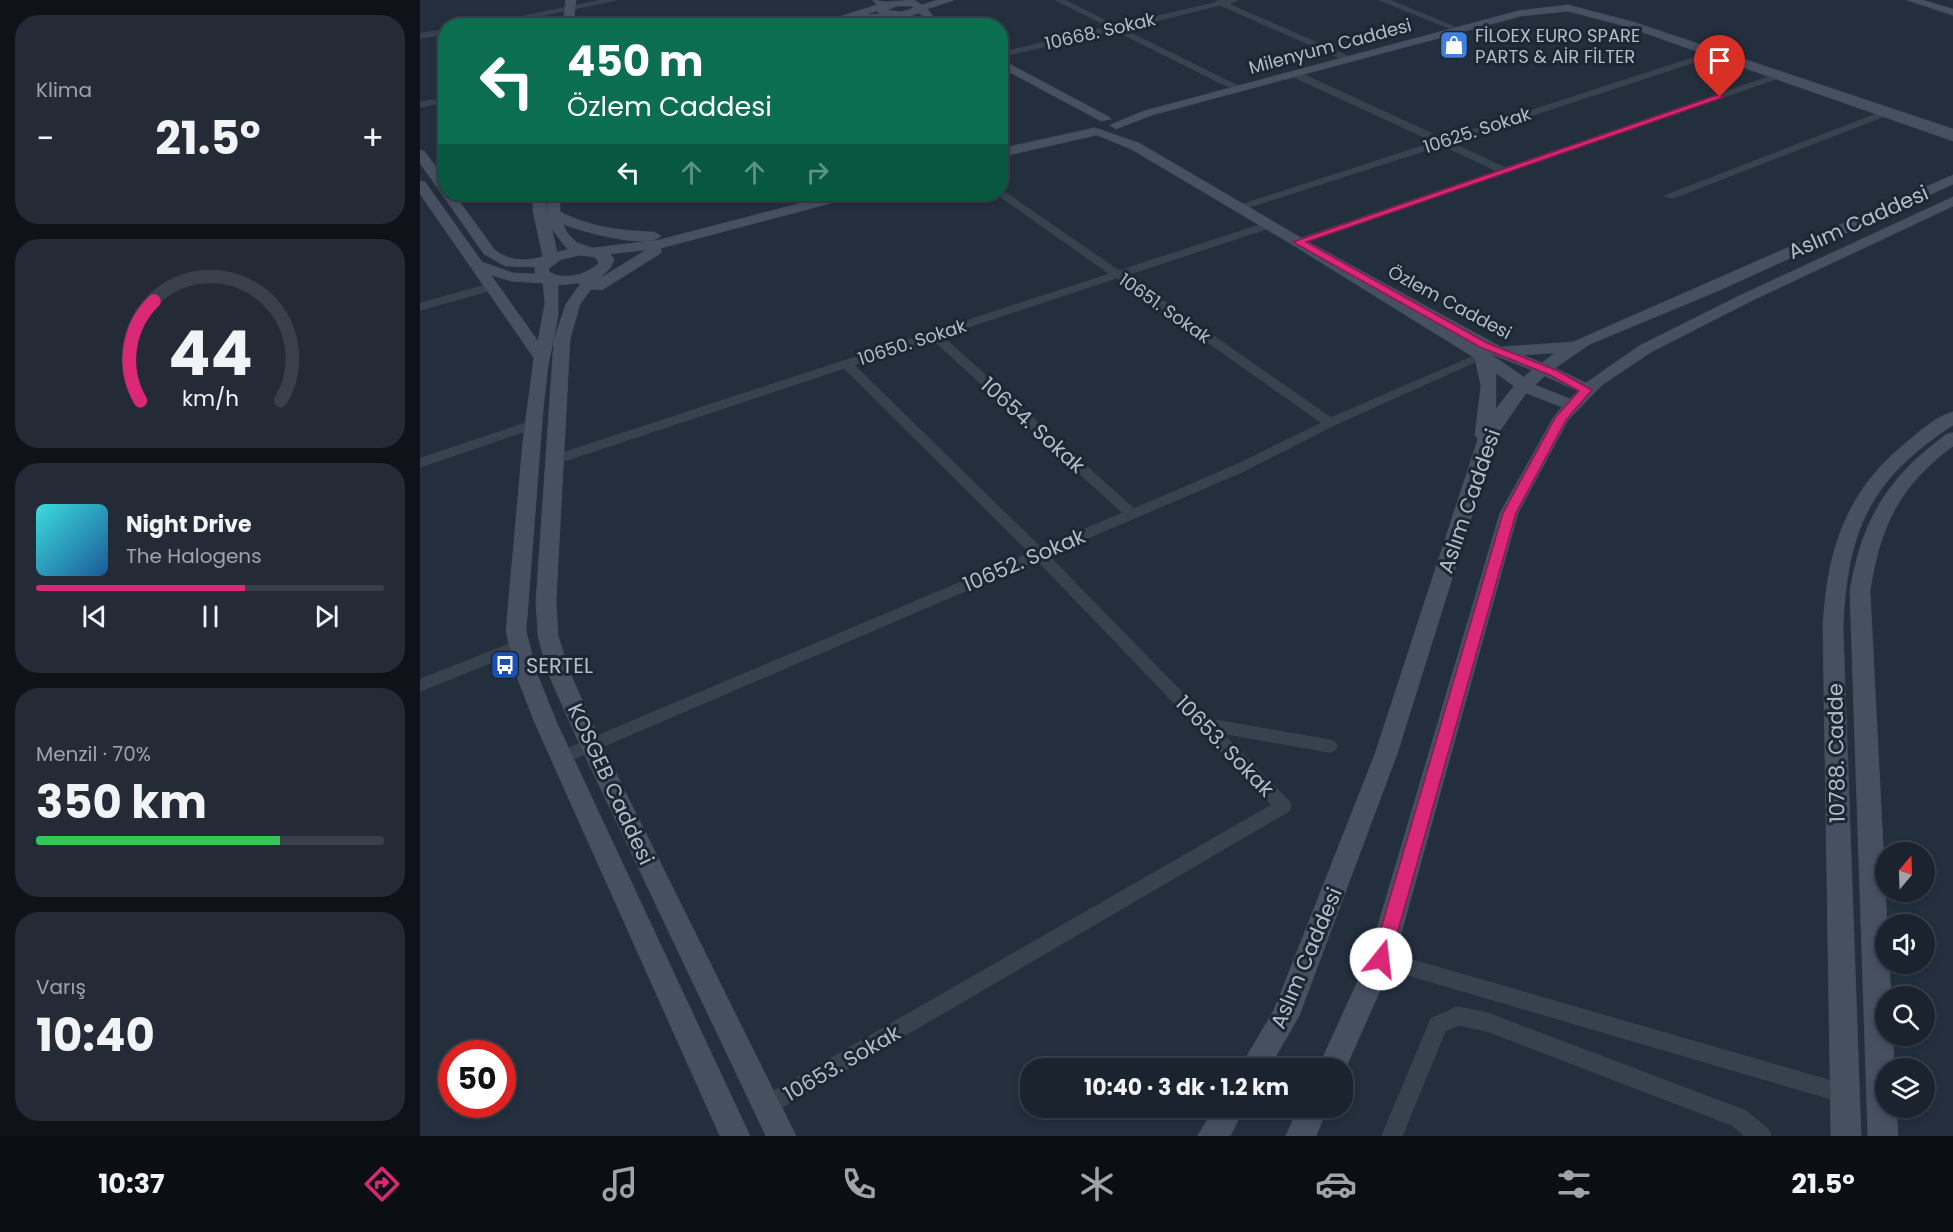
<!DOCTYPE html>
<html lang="tr">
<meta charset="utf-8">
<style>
:root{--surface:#1b232e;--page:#242b36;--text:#f1f3f6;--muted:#a0a4aa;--line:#39404a;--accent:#db2777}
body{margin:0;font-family:Poppins,sans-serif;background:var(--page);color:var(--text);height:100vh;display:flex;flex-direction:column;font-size:22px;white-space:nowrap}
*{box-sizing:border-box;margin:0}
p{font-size:20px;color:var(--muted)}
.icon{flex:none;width:33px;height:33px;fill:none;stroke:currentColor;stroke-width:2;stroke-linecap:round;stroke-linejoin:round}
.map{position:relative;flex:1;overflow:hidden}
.sheet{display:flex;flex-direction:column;gap:15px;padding:15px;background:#0f1319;width:420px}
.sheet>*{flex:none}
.hud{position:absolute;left:18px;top:18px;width:570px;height:183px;border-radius:24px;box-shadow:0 3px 9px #0003,0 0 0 2px var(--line);background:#0b6e4f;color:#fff;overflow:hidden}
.needle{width:39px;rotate:19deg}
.controls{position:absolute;left:1455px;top:842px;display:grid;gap:12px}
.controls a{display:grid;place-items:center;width:60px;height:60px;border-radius:50%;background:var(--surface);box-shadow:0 3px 9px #0003,0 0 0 2px var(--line);font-size:30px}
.speed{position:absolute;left:18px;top:1040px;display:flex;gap:12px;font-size:30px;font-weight:700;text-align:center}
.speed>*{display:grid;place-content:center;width:78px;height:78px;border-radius:50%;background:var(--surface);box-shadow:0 3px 9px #0003,0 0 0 2px var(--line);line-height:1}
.speed .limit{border:9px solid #d22;background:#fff;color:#111}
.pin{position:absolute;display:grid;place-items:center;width:51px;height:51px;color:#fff;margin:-62px -26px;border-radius:50% 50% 50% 0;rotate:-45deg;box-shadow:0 0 6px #0007}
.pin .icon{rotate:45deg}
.me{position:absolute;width:66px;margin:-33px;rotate:16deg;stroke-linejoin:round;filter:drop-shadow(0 0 4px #0008)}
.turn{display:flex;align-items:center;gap:21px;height:126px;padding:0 30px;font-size:27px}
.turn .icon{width:78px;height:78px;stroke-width:2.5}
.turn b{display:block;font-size:42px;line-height:51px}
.lanes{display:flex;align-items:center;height:57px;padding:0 30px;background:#0003;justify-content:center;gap:30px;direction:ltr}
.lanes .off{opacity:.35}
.big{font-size:45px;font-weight:700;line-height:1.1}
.sheet .tile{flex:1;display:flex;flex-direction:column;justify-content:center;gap:9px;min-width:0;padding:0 21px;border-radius:24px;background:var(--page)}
.sheet .dial{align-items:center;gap:0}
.dial svg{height:156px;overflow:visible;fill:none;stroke:var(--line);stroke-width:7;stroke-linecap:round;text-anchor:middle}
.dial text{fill:var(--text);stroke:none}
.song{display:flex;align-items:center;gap:18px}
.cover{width:72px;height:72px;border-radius:9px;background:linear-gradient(135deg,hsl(180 70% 55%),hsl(210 70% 35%))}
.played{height:6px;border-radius:3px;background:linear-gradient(90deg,var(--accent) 60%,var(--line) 60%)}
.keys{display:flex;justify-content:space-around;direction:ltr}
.heat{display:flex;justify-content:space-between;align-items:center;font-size:33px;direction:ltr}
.charge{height:9px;border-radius:4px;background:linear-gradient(90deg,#34c759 70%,var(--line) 0)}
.trip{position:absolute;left:600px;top:1058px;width:333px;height:60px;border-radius:24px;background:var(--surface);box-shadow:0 3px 9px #0003,0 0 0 2px var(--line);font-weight:700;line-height:60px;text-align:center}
.tab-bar{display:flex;height:96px;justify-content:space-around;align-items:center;background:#0b0e12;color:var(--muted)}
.tab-bar .icon{width:42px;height:42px}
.tab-bar .on{color:var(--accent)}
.tab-bar b{font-size:27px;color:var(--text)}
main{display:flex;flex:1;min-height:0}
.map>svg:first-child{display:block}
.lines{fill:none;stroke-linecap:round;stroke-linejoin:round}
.street-casing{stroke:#414a57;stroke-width:1}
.secondary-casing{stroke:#414a57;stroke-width:1}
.street{fill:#38414e;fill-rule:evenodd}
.secondary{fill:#465061;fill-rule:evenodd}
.route{fill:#db2777;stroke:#8e194d;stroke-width:1.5}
.labels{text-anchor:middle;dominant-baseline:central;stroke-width:6;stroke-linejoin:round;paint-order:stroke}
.far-street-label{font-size:18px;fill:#b4bcc9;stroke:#1d2633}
.far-poi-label{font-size:18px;fill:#b4bcc9;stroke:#1d2633;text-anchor:start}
.street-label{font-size:21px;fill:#b4bcc9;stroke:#1d2633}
.poi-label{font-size:21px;fill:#b4bcc9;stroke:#1d2633;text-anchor:start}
</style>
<main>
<section class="sheet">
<div class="tile"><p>Klima</p>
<div class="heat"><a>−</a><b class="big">21.5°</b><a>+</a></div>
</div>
<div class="tile dial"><svg viewBox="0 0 100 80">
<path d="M14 69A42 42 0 1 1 86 69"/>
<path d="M14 69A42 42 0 0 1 21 18" stroke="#db2777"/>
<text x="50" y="56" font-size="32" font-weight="700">44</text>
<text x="50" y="72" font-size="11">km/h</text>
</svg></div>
<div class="tile">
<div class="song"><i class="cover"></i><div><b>Night Drive</b><p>The Halogens</p></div></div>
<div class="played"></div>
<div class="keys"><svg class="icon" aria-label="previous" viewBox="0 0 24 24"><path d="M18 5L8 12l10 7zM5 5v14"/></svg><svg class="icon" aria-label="pause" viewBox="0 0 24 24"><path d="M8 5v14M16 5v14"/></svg><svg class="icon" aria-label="next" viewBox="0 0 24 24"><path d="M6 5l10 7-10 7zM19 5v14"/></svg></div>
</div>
<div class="tile"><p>Menzil · 70%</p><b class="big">350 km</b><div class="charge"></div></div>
<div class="tile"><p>Varış</p><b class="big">10:40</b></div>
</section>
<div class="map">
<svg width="1533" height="1136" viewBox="0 0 1533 1136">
<rect width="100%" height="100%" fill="#242f3e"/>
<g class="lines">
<!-- street casing -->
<g class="street-casing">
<path id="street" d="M183,0H196L71,26H55Z
M636,0H644L696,26L795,3L798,0H818L808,4L934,59L927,61L800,5L702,29L820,87L821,89L817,91L694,30L580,57V53L689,27Z
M960,0H969L1042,30L1037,31Z
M26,30V34L0,38V34Z
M1292,52L1299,54L1030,142L1085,168L1357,74L1364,76L878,245L875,244V240L1077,171L1022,145L823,209L815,207L1015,142L872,76V72H878L1023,139Z
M26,98V102L0,107V103Z
M1465,111L1472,113L1253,198L1245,196Z
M580,189L699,271L846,223H852V227L706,275L911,418L1059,354H1067L1068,356L914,425L824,471L628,555L788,719L909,740L915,742L917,746L915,750L909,752L802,733L869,801L871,806L869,811L345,1117L338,1114L335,1107L338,1100L852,805L617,560L149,761L143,763L137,761L135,757L137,753L610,553L424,368L138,463L134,464L128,460L130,457L690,274L577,194H580ZM697,278L902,423L816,465L714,509L522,336ZM512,339L703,513L621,548L434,365Z
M368,194H377L391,205L383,207Z
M71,284L76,287L75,289L0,310V304Z
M113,421L119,425L117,427L0,467V459Z
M98,641L103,642L105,646L103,650L0,691V680Z
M961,951L1425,1085L1432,1087L1435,1094L1432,1101L1425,1103L961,967L955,965L952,959L955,953Z
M1038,1007L1067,1013L1326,1111L1348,1129L1351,1136H1325L1312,1125L1067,1031L1039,1025L1025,1031L982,1136H962L1011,1019Z"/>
</g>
<!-- secondary casing -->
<g class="secondary-casing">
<path id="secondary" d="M146,0H156L153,26H143Z
M453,0L466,2L494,0L502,5L518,0H534L507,9L513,16L511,18H505L499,13L490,16L520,26H502L475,18L389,26L457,5ZM477,6H492L494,8L481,12L467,10ZM457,11L460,14L445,15Z
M1487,0H1502L1533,9V15Z
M1148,5L1213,22L1533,129V141L1205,26L1148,11L1101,16L732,115L696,129L690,125L724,111L1098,11Z
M580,59L689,117L691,119L681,121L580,67Z
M675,128L719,143L883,239L1081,347L1153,342L1533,175V184L1300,290L1170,344L1135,368L1166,383L1219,346L1321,295L1533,197V206L1331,301L1231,352L1182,385L1148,420L1098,513L974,959L922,1076V1068H898L948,959L1080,513L1133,418L1142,407L1106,393L1077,435L977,754L879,1016L849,1068H820L854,1010L955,754L1058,439L1055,435L1061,386L1055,358L873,245L711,149L677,135L580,157V149ZM1069,353L1112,370L1104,377ZM1135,353L1122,363L1103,355ZM1076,373L1094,386L1076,409ZM1125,376L1158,391L1150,399L1115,385Z
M0,150L4,151L26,180V194H34L74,249C89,262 104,261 123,257L113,211V194H125L127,214L128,194H140V212C170,227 201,231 234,232L241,236C226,250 161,231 143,224L147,233L157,243L173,248L239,240L416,194H435L434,197L241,248V253L182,290L171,289L160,304L150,339L136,601L138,636L150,673L182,745L376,1136H346L160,745L128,673L118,636L116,601L134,339L146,304L161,283L138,285V316L128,366L123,410L106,631L117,674L136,721L330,1136H300L114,721L96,674L86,631L103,441L114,358L0,194V181L5,182L62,262L93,273L115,274V267L85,266L64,254L0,163ZM132,229L148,250L137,252ZM226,250L179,279L191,267L194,259L190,254ZM160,255L175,257L179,263C166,275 145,281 129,272V268L140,260ZM71,275L91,281L123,283L125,303L118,341Z
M1533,412V425C1450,479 1427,530 1423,628L1441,1136H1411L1403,628C1407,551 1425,492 1487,442C1500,431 1517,416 1533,412Z
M1533,433V446C1479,486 1460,526 1450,591L1467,924L1466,963H1469L1471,996H1466V1035H1473L1474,1068H1466V1107H1476L1478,1136H1448L1430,591C1442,519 1468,477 1527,434Z
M795,1107H825L810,1136H778Z
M879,1107H908L896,1136H866Z"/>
</g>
<!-- street -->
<use href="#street" class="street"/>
<!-- secondary -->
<use href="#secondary" class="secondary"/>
</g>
<!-- route -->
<path class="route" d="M1298,95L1304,97L886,242L1067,343L1138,371L1172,390L1146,420L1096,513L970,959L967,965L961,967L954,965L952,959L1083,513L1135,418L1159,391L1130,375L1060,347L873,242Z"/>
<!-- icons -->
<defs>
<g id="shop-square" transform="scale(1.5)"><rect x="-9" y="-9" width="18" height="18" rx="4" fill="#3f7fe0" stroke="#1d2633"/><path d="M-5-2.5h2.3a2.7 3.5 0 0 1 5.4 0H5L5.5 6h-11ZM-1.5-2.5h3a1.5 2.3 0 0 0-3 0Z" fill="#fff"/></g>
<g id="bus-square" transform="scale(1.5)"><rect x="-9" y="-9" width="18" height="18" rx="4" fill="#1a4fb4" stroke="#1d2633"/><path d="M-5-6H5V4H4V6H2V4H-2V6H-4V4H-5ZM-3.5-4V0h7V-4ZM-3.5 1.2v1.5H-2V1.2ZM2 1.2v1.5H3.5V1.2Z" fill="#fff"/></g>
</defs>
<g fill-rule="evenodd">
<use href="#shop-square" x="1034" y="45"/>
<use href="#bus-square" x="85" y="665"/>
</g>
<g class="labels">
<!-- far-street labels -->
<g class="far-street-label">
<text transform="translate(680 31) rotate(-13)">10668. Sokak</text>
<text transform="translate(910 46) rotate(-15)">Milenyum Caddesi</text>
<text transform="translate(1057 130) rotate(-18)">10625. Sokak</text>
<text transform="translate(1030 302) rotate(28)">Özlem Caddesi</text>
<text transform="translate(745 308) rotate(35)">10651. Sokak</text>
<text transform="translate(492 342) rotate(-18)">10650. Sokak</text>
</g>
<!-- far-poi labels -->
<g class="far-poi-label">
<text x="1055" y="35">FİLOEX EURO SPARE<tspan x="1055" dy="21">PARTS &amp; AİR FİLTER</tspan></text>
</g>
<!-- street labels -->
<g class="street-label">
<text transform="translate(1438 222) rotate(-24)">Aslım Caddesi</text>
<text transform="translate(613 425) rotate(42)">10654. Sokak</text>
<text transform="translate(1049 501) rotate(-71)">Aslım Caddesi</text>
<text transform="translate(604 560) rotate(-23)">10652. Sokak</text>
<text transform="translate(805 746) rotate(46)">10653. Sokak</text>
<text transform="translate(1416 753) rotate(-91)">10788. Cadde</text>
<text transform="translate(191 784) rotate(65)">KOSGEB Caddesi</text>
<text transform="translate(886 958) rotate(-67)">Aslım Caddesi</text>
<text transform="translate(422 1063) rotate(-30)">10653. Sokak</text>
</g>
<!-- poi labels -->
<g class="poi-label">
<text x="106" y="665">SERTEL</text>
</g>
</g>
</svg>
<div class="controls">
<a><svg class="needle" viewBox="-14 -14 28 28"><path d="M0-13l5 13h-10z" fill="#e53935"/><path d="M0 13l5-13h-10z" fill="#a0a4aa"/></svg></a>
<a><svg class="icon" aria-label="sound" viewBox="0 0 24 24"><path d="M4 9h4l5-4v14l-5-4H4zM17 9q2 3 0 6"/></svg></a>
<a><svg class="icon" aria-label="search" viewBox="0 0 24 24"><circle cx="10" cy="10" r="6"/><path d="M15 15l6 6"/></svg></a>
<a><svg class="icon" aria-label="layers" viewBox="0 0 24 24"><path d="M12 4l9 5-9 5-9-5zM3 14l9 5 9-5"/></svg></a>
</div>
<div class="speed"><div class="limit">50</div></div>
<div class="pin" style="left:1300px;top:97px;background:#d93025"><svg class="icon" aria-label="arrive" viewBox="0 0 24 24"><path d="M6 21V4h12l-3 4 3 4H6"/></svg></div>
<svg class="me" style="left:961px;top:959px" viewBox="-20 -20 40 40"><circle r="19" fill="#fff"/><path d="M0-13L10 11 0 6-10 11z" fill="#db2777"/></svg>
<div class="trip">10:40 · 3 dk · 1.2 km</div>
<div class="hud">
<div class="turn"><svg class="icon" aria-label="left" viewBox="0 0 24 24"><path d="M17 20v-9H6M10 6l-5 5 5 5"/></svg><div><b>450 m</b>Özlem Caddesi</div></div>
<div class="lanes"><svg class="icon" aria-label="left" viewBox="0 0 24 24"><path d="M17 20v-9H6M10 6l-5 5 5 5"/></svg><svg class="icon off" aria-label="ahead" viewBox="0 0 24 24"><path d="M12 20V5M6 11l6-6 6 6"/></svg><svg class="icon off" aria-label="ahead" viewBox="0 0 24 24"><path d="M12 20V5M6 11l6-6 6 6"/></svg><svg class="icon off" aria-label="right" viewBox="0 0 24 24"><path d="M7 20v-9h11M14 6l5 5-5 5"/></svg></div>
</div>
</div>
</main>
<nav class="tab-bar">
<b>10:37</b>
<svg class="icon on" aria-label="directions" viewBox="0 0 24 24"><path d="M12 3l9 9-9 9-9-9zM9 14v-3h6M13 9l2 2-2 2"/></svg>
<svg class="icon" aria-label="music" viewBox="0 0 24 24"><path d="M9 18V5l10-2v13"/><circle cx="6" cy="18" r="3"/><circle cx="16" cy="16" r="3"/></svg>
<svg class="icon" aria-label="phone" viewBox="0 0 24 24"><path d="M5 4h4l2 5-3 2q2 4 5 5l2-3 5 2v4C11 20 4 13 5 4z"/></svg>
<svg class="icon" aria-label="climate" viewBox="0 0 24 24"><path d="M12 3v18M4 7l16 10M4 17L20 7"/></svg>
<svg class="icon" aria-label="car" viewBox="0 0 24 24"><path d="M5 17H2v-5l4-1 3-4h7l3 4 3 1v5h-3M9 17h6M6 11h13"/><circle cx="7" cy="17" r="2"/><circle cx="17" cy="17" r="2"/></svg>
<svg class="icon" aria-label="filters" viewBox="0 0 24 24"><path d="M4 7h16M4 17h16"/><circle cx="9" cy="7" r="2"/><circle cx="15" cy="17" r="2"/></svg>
<b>21.5°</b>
</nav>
